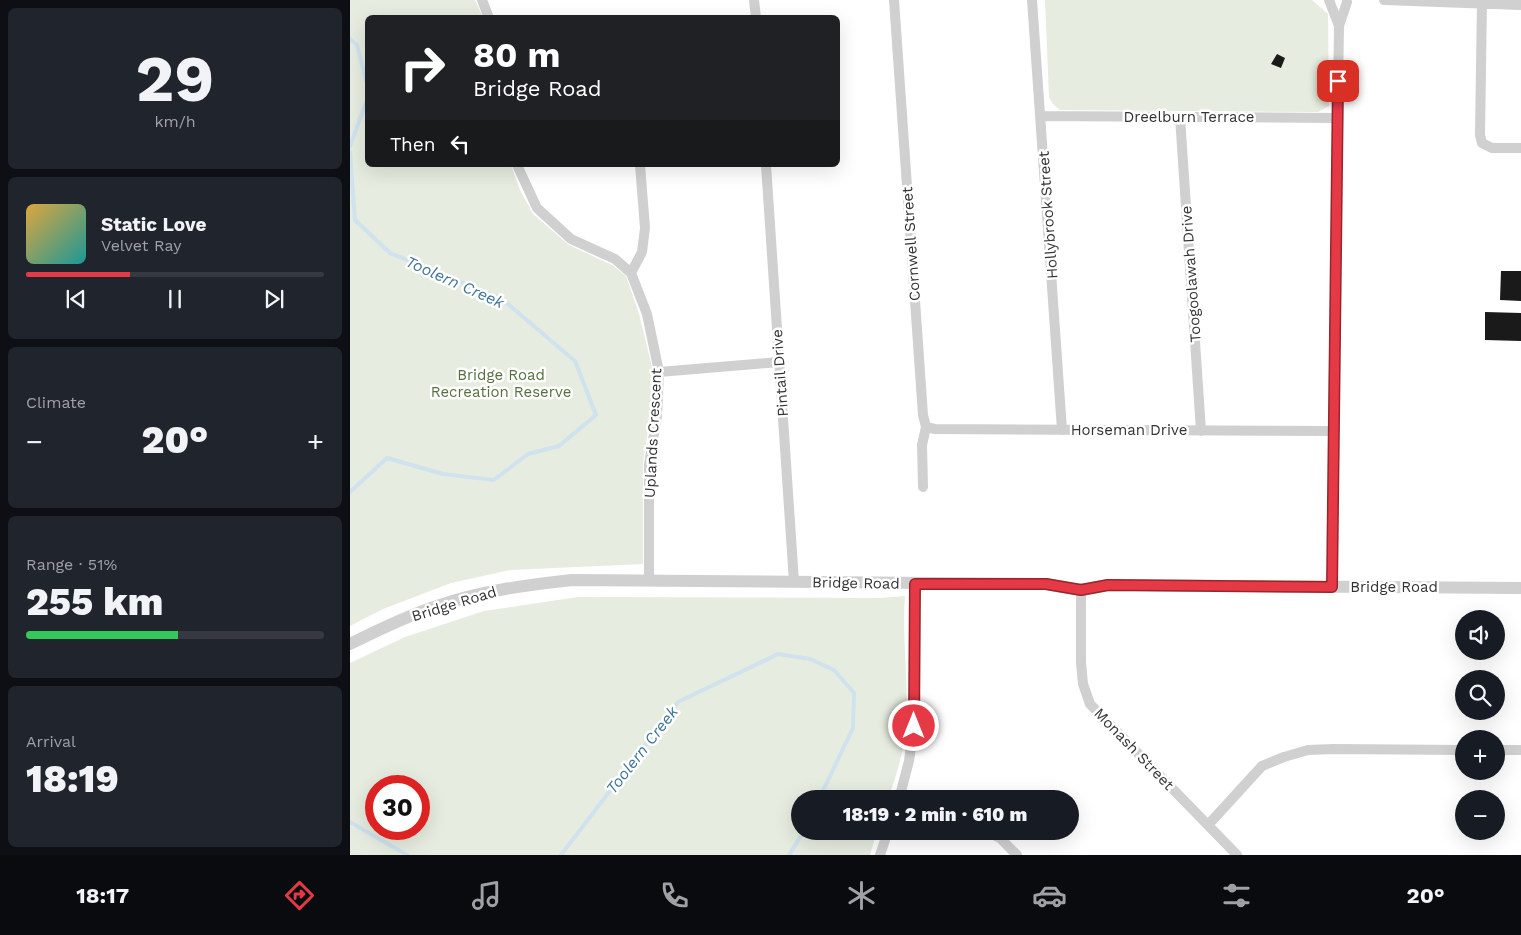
<!DOCTYPE html>
<meta charset="utf-8">
<style>
:root{--surface:#171b24;--page:#20242c;--text:#f1f3f6;--muted:#9ea1a6;--line:#363941;--accent:#e63946}
body{margin:0;font-family:"Work Sans",sans-serif;background:var(--page);color:var(--text);height:100vh;display:flex;flex-direction:column;font-size:19px;white-space:nowrap}
*{box-sizing:border-box;margin:0}
p{font-size:16px;color:var(--muted)}
.icon{flex:none;width:28px;height:28px;fill:none;stroke:currentColor;stroke-width:2;stroke-linecap:round;stroke-linejoin:round}
.map{position:relative;flex:1;overflow:hidden}
.details{display:flex;flex-direction:column;gap:8px;padding:8px;background:#0d0f14;width:350px}
.details>*{flex:none}
.banner{position:absolute;left:15px;top:15px;width:475px;height:152px;border-radius:8px;box-shadow:0 5px 20px #0002;background:#202124;color:#fff;overflow:hidden}
.buttons{position:absolute;left:1105px;top:610px;display:grid;gap:10px}
.buttons a{display:grid;place-items:center;width:50px;height:50px;border-radius:50%;background:var(--surface);box-shadow:0 5px 20px #0002;font-size:25px}
.speed{position:absolute;left:15px;top:775px;display:flex;gap:10px;font-size:25px;font-weight:700;text-align:center}
.speed>*{display:grid;place-content:center;width:65px;height:65px;border-radius:50%;background:var(--surface);box-shadow:0 5px 20px #0002;line-height:1}
.speed .limit{border:8px solid #d22;background:#fff;color:#111}
.pin{position:absolute;display:grid;place-items:center;width:42px;height:42px;color:#fff;margin:-21px;border-radius:10px;box-shadow:0 2px 8px #0006}
.me{position:absolute;width:55px;margin:-28px;rotate:0deg;stroke-linejoin:round;filter:drop-shadow(0 0 4px #0008)}
.turn{display:flex;align-items:center;gap:18px;height:105px;padding:0 25px;font-size:22px}
.turn .icon{width:65px;height:65px;stroke-width:2.5}
.turn b{display:block;font-size:35px;line-height:42px}
.then{display:flex;align-items:center;height:48px;padding:0 25px;background:#0003;gap:10px;font-size:19px}
.big{font-size:38px;font-weight:800;line-height:1.1}
.details .tile{flex:1;display:flex;flex-direction:column;justify-content:center;gap:8px;min-width:0;padding:0 18px;border-radius:8px;background:var(--page)}
.details .dial{align-items:center;gap:0}
.dial b{font-size:65px;line-height:1}
.song{display:flex;align-items:center;gap:15px}
.cover{width:60px;height:60px;border-radius:8px;background:linear-gradient(135deg,hsl(40 70% 55%),hsl(180 70% 35%))}
.played{height:5px;border-radius:2px;background:linear-gradient(90deg,var(--accent) 35%,var(--line) 35%)}
.keys{display:flex;justify-content:space-around;direction:ltr}
.heat{display:flex;justify-content:space-between;align-items:center;font-size:28px;direction:ltr}
.charge{height:8px;border-radius:4px;background:linear-gradient(90deg,#34c759 51%,var(--line) 0)}
.trip{position:absolute;left:441px;top:790px;width:288px;height:50px;border-radius:25px;background:var(--surface);box-shadow:0 5px 20px #0002;font-weight:800;line-height:50px;text-align:center}
.tab-bar{display:flex;height:80px;justify-content:space-around;align-items:center;background:#090b0e;color:var(--muted)}
.tab-bar .icon{width:35px;height:35px}
.tab-bar .on{color:var(--accent)}
.tab-bar b{font-size:22px;color:var(--text)}
main{display:flex;flex:1;min-height:0}
.map>svg:first-child{display:block}
.green{fill:#e6ecdf;fill-rule:evenodd}
.lines{fill:none;stroke-linecap:round;stroke-linejoin:round}
.stream{stroke:#cfe2ee;stroke-width:4}
.building{fill:#1a1a1a}
.minor{stroke:#d0d0d0;stroke-width:10}
.tertiary{stroke:#d0d0d0;stroke-width:12}
.route-casing{stroke:#96252e;stroke-width:12}
.route{stroke:#e63946;stroke-width:9}
.labels{text-anchor:middle;dominant-baseline:central;stroke-width:5;stroke-linejoin:round;paint-order:stroke}
.street-label{font-size:15px;fill:#333;stroke:#fff}
.park-label{font-size:15px;fill:#56703f;stroke:#fff}
.water-label{font-size:16px;font-style:italic;fill:#3f7597;stroke:#fff}
</style>
<main>
<section class="details">
<div class="tile dial"><b>29</b><p>km/h</p></div>
<div class="tile">
<div class="song"><i class="cover"></i><div><b>Static Love</b><p>Velvet Ray</p></div></div>
<div class="played"></div>
<div class="keys"><svg class="icon" aria-label="previous" viewBox="0 0 24 24"><path d="M18 5L8 12l10 7zM5 5v14"/></svg><svg class="icon" aria-label="pause" viewBox="0 0 24 24"><path d="M8 5v14M16 5v14"/></svg><svg class="icon" aria-label="next" viewBox="0 0 24 24"><path d="M6 5l10 7-10 7zM19 5v14"/></svg></div>
</div>
<div class="tile"><p>Climate</p>
<div class="heat"><a>−</a><b class="big">20°</b><a>+</a></div>
</div>
<div class="tile"><p>Range · 51%</p><b class="big">255 km</b><div class="charge"></div></div>
<div class="tile"><p>Arrival</p><b class="big">18:19</b></div>
</section>
<div class="map">
<svg width="1171" height="855" viewBox="0 0 1171 855">
<rect width="100%" height="100%" fill="#fff"/>
<!-- green -->
<path class="green" d="M0,0H125L133,17L18,18V165H161L170,190L183,214L219,245L264,266L276,276L289,314L303,371L300,416L293,463V564L160,570L101,583L33,609L0,626Z
M695,0H962L978,14L979,106L968,112L710,110L703,104L699,97Z
M555,596C551,646 562,697 553,747C550,764 544,782 538,799H450V831H527L520,855H0V663L55,637L134,611L228,597L530,598ZM26,786H69V829H26Z"/>
<g class="lines">
<!-- stream -->
<path class="stream" d="M0,39L7,45L18,88
M0,146L18,97
M0,152L5,220L40,253L152,299L225,361L246,415L209,446L178,454L144,480L93,474L37,458L0,492
M0,822L57,855
M211,855L328,702L428,654L460,659L484,670L504,693L503,728L469,799
M439,855L454,831"/>
</g>
<!-- building -->
<path class="building" d="M927,54L935,58L931,68L921,64Z
M1151,271H1171V301L1150,300Z
M1135,312L1171,313V341L1135,340Z"/>
<g class="lines">
<!-- minor -->
<path class="minor" d="M132,0L139,18
M404,0L406,18
M544,0L573,415L576,427L572,445L573,487
M682,0L712,430
M979,0L989,26
M1034,0L1171,5
M1132,0L1130,135L1132,143L1142,148H1171
M691,116L987,118
M830,117L851,431
M167,165L187,208L221,239L265,259L281,273L297,314L309,372L307,416L299,464V580
M416,165L444,582
M281,273L292,252L295,228L290,165
M309,372L429,362
M576,427L585,429L983,431
M982,587L983,431L989,26L997,2
M731,590V663L733,684L740,704L887,855
M1146,750H1171
M549,799L559,761L564,726L565,584
M858,825L912,766L934,757L958,750L983,749L1114,750
M636,831L650,838L667,855
M530,855L538,831"/>
<!-- tertiary -->
<path class="tertiary" d="M0,644C28,630 57,616 87,606C131,591 176,585 222,580L696,584L731,590L758,585L1171,588"/>
</g>
<g class="lines">
<!-- route casing -->
<g class="route-casing">
<path id="route" d="M564,726L565,584H696L731,590L758,585L982,587L988,81"/>
</g>
<!-- route -->
<use href="#route" class="route"/>
</g>
<g class="labels">
<!-- street labels -->
<g class="street-label">
<text x="839" y="117">Dreelburn Terrace</text>
<text transform="translate(698 215) rotate(-94)">Hollybrook Street</text>
<text transform="translate(561 244) rotate(-94)">Cornwell Street</text>
<text transform="translate(841 274) rotate(-94)">Toogoolawah Drive</text>
<text transform="translate(430 373) rotate(-94)">Pintail Drive</text>
<text x="779" y="430">Horseman Drive</text>
<text transform="translate(303 433) rotate(-87)">Uplands Crescent</text>
<text transform="translate(506 583) rotate(1)">Bridge Road</text>
<text x="1044" y="587">Bridge Road</text>
<text transform="translate(104 604) rotate(-17)">Bridge Road</text>
<text transform="translate(784 749) rotate(46)">Monash Street</text>
</g>
<!-- park labels -->
<g class="park-label">
<text x="151" y="375">Bridge Road<tspan x="151" dy="17">Recreation Reserve</tspan></text>
</g>
<!-- water labels -->
<g class="water-label">
<text transform="translate(105 282) rotate(24)">Toolern Creek</text>
<text transform="translate(292 750) rotate(-52)">Toolern Creek</text>
</g>
</g>
</svg>
<div class="buttons">
<a><svg class="icon" aria-label="sound" viewBox="0 0 24 24"><path d="M4 9h4l5-4v14l-5-4H4zM17 9q2 3 0 6"/></svg></a>
<a><svg class="icon" aria-label="search" viewBox="0 0 24 24"><circle cx="10" cy="10" r="6"/><path d="M15 15l6 6"/></svg></a>
<a>+</a>
<a>−</a>
</div>
<div class="speed"><div class="limit">30</div></div>
<div class="pin" style="left:988px;top:81px;background:#d93025"><svg class="icon" aria-label="arrive" viewBox="0 0 24 24"><path d="M6 21V4h12l-3 4 3 4H6"/></svg></div>
<svg class="me" style="left:564px;top:726px" viewBox="-20 -20 40 40"><circle r="17" fill="#e63946" stroke="#fff" stroke-width="3"/><path d="M0-11L8 9 0 5-8 9z" fill="#fff"/></svg>
<div class="trip">18:19 · 2 min · 610 m</div>
<div class="banner">
<div class="turn"><svg class="icon" aria-label="right" viewBox="0 0 24 24"><path d="M7 20v-9h11M14 6l5 5-5 5"/></svg><div><b>80 m</b>Bridge Road</div></div>
<div class="then">Then<svg class="icon" aria-label="left" viewBox="0 0 24 24"><path d="M17 20v-9H6M10 6l-5 5 5 5"/></svg></div>
</div>
</div>
</main>
<nav class="tab-bar">
<b>18:17</b>
<svg class="icon on" aria-label="directions" viewBox="0 0 24 24"><path d="M12 3l9 9-9 9-9-9zM9 14v-3h6M13 9l2 2-2 2"/></svg>
<svg class="icon" aria-label="music" viewBox="0 0 24 24"><path d="M9 18V5l10-2v13"/><circle cx="6" cy="18" r="3"/><circle cx="16" cy="16" r="3"/></svg>
<svg class="icon" aria-label="phone" viewBox="0 0 24 24"><path d="M5 4h4l2 5-3 2q2 4 5 5l2-3 5 2v4C11 20 4 13 5 4z"/></svg>
<svg class="icon" aria-label="climate" viewBox="0 0 24 24"><path d="M12 3v18M4 7l16 10M4 17L20 7"/></svg>
<svg class="icon" aria-label="car" viewBox="0 0 24 24"><path d="M5 17H2v-5l4-1 3-4h7l3 4 3 1v5h-3M9 17h6M6 11h13"/><circle cx="7" cy="17" r="2"/><circle cx="17" cy="17" r="2"/></svg>
<svg class="icon" aria-label="filters" viewBox="0 0 24 24"><path d="M4 7h16M4 17h16"/><circle cx="9" cy="7" r="2"/><circle cx="15" cy="17" r="2"/></svg>
<b>20°</b>
</nav>
